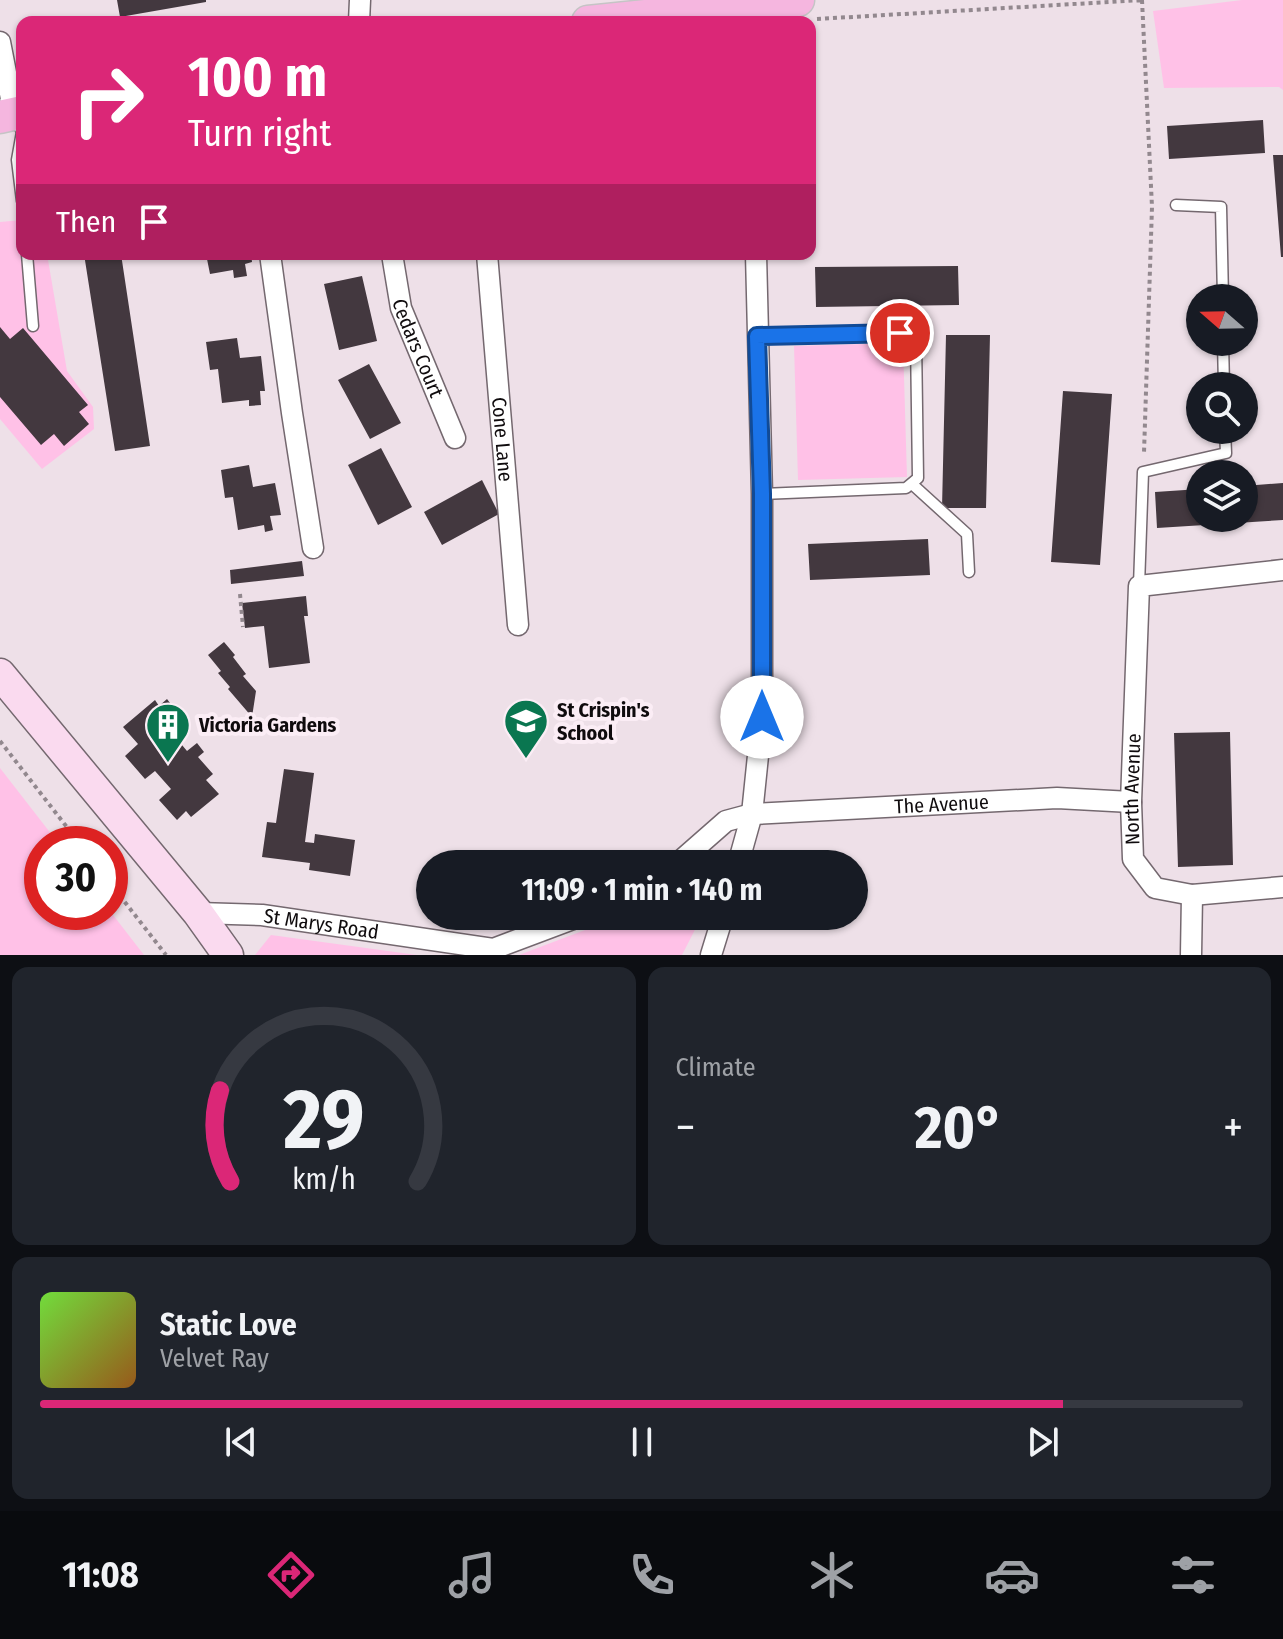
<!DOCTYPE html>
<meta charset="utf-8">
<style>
:root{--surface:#171b24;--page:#20242c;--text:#f1f3f6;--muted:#9ea1a6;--line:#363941;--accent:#db2777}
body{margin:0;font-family:"Fira Sans Condensed",sans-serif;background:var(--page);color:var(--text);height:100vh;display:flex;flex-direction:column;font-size:30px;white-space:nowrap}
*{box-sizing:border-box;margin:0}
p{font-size:26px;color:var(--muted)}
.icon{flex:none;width:44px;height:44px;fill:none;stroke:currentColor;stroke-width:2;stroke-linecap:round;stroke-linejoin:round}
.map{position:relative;height:955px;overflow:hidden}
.side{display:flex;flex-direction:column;gap:12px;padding:12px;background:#0d0f14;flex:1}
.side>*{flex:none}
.top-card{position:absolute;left:16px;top:16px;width:800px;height:244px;border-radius:16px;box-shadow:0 2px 6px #0004;background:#db2777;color:#fff;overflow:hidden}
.needle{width:52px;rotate:290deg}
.controls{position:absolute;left:1186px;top:284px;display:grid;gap:16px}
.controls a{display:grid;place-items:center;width:72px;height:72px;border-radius:50%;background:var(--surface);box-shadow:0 2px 6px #0004;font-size:40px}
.speed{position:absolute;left:24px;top:826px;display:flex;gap:16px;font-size:40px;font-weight:700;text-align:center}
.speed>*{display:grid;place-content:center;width:104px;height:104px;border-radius:50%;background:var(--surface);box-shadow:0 2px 6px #0004;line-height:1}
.speed .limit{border:12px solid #d22;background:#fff;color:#111}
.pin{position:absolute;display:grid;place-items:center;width:68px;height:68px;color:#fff;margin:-34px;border:4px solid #fff;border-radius:50%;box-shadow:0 2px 8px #0007}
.me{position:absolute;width:88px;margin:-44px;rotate:0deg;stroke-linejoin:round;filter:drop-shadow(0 0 6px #0008)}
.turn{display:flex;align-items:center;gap:28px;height:168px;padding:0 40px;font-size:36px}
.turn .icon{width:104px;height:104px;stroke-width:2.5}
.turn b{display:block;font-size:56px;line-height:68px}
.then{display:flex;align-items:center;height:76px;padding:0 40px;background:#0003;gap:16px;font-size:30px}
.big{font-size:60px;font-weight:700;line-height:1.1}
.side .card{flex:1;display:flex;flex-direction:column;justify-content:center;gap:12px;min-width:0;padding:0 28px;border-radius:16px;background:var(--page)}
.side .dial{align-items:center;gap:0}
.dial svg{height:208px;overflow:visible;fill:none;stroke:var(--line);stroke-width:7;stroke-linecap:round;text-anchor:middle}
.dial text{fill:var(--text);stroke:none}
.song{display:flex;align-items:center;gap:24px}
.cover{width:96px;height:96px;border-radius:12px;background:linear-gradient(135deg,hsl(100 70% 55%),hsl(30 70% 35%))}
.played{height:8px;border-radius:4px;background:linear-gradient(90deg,var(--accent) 85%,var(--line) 85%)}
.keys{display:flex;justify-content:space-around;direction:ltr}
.heat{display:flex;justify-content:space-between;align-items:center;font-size:44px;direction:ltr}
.side .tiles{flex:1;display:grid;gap:12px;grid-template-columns:1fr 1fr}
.card:last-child{grid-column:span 2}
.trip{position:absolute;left:416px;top:850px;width:452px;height:80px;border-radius:40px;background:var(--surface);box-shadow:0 2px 6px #0004;font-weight:700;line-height:80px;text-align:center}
.menu{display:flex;height:128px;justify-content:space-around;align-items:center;background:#090b0e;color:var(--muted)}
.menu .icon{width:56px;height:56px}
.menu .current{color:var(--accent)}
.menu b{font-size:36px;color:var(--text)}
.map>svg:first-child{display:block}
.green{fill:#ffc1e7}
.building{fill:#43383f}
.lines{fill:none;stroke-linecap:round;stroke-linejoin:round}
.lane-casing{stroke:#74686f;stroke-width:13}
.street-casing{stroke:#74686f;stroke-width:23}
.secondary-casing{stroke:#74686f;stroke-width:33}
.primary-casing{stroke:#c5c4c5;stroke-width:35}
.path{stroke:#92888e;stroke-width:4;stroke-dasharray:4 4;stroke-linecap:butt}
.lane{stroke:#fff;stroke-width:10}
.street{stroke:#fff;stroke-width:20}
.secondary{stroke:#fadaef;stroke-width:30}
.primary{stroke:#f5b6df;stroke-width:32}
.route-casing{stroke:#114b97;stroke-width:20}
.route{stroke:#1a73e8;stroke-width:14}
.labels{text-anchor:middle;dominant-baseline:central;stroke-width:8;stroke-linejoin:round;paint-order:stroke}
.street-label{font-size:20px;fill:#0f0b0d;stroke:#fbedf5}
.poi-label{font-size:20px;font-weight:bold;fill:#0f0b0d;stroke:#fbedf5;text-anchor:start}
</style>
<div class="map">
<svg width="1283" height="955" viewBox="0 0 1283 955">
<rect width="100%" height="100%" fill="#eee0e8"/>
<!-- green -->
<path class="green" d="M1242,0H1283V90L1279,87L1164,88L1153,11Z
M22,220V254H47L67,371L93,407L94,429L42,469L0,419V222Z
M903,343L907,477L798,480L794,346Z
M0,768L59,844H42V912L110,911L144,955H0Z
M622,916H702L682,955H519Z
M271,935L417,955H255Z"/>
<!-- building -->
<path class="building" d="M117,0H206V2L120,17Z
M1263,120L1265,153L1169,159L1167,126Z
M1273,155H1283V257H1281Z
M84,254H121L150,446L115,451Z
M206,254H251L252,262L245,264L247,276L234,278L233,270L210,274Z
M958,266L959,305L816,307L815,267Z
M362,276L377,341L339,350L324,284Z
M0,327L10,339L23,328L88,405L79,412L89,424L64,446L54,434L41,445L0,397Z
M946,335H990L986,508H942Z
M237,338L240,358L261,356L265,391H260L261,405L249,406V400L222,403L218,369L210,370L206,342Z
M369,364L401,423L370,439L338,380Z
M1063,391L1112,394L1100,565L1051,562Z
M381,448L412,507L378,525L348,465Z
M249,465L253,487L275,483L281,515L270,516L273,530L265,532L264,525L238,530L233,497L225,498L221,470Z
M482,480L499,514L442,545L424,512Z
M1283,483V520L1157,528L1155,492L1200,489V518H1244V486Z
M928,539L930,575L810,580L808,544Z
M302,561L304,576L231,584L230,570Z
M306,596L308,616H304L310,663L269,668L264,626L245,628L242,603Z
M224,642L235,655L233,657L246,674L243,676L256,691L252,717L228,689L230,687L218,673L221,671L208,655Z
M167,699L173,707L168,711L186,732L177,739L187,751L197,743L204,752L198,757L213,774L206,780L219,794L191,817L186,811L177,820L159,800L171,789L155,771L145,779L125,756L138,744L123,727L155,700L159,706Z
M1230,732L1233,865L1178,867L1174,733Z
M284,769L314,773L305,842L314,843L315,834L355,840L350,876L309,870L310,863L262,857L267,822L276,823Z"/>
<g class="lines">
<!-- lane casing -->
<g class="lane-casing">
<path id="lane" d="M15,117L22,132L17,160L22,201
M1176,205L1221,207L1223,298
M27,254L33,326
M757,336L900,333L916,340L918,478L906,488L762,494
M1223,342L1224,386
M912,484L967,534L969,572
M1139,586L1143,472L1226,453L1225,430"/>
</g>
<!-- street casing -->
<g class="street-casing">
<g id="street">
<path d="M359,22L360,0"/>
<path d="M0,42L14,114"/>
<path d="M270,254L292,413L313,548"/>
<path id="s1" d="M392,254L401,308L455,438"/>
<path id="s2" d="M487,254L518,625"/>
<path id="s3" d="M677,864L726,821L752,814L1057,798L1131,802"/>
<path d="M738,864L752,814L762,717V494L756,254"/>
<path d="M1192,895L1283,887"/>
<path id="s4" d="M198,913L262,915L493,949L581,916"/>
<path d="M711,955L723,916"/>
<path id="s5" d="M1191,955L1192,895L1155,888L1133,859L1131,802L1139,586L1283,570"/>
</g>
</g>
<!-- secondary casing -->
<g class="secondary-casing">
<path id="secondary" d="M0,674L198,913L228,955"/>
</g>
<!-- primary casing -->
<g class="primary-casing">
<path id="primary" d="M588,22L798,0
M0,117L22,112"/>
</g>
<!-- path -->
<path class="path" d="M1142,0L1152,207L1144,453
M817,19L1143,0
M240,594L243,627
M0,741L80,844
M110,883L166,955"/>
<!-- lane -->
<use href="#lane" class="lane"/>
<!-- street -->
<use href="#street" class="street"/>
<!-- secondary -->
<use href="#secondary" class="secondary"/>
<!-- primary -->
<use href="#primary" class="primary"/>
</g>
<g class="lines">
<!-- route casing -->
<g class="route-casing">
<path id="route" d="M762,717V494L757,336L900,333"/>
</g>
<!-- route -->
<use href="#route" class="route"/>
</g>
<!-- icons -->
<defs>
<g id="school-pin" transform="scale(2.3)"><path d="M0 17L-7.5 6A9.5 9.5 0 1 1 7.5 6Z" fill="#0a7650" stroke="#fbedf5"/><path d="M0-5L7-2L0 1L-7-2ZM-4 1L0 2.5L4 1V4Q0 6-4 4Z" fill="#fff"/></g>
<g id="building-pin" transform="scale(2.3)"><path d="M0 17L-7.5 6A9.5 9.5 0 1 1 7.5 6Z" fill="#0a7650" stroke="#fbedf5"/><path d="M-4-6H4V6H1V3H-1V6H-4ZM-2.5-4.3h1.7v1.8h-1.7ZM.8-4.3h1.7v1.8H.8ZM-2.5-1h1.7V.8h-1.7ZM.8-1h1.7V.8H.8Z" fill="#fff"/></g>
</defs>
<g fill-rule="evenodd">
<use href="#school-pin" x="526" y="721"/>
<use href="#building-pin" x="168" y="725"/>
</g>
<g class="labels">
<!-- street labels -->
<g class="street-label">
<text stroke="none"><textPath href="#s1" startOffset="98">Cedars Court</textPath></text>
<text stroke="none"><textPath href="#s2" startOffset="186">Cone Lane</textPath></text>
<text stroke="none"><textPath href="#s5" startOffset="204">North Avenue</textPath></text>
<text stroke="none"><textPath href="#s3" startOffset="282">The Avenue</textPath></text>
<text stroke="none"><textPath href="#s4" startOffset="124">St Marys Road</textPath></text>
</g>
<!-- poi labels -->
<g class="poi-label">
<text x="557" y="710">St Crispin's<tspan x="557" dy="23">School</tspan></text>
<text x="199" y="725">Victoria Gardens</text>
</g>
</g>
</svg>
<div class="controls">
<a><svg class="needle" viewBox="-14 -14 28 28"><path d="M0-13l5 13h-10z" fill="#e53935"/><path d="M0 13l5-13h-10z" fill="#9ea1a6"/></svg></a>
<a><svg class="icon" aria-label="search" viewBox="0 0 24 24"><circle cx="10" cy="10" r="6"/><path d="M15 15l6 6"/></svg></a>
<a><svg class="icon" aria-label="layers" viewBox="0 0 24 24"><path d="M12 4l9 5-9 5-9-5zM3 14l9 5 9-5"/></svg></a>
</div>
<div class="speed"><div class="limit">30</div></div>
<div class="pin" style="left:900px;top:333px;background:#d93025"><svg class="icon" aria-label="arrive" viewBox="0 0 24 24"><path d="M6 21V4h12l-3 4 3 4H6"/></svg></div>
<svg class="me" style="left:762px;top:717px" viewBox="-20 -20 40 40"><circle r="19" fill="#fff"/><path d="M0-13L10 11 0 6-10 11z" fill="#1a73e8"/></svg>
<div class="trip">11:09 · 1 min · 140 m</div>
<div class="top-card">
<div class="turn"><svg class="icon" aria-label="right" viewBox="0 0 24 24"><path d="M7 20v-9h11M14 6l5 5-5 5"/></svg><div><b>100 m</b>Turn right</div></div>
<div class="then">Then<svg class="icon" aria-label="arrive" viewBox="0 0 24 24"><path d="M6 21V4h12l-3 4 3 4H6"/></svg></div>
</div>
</div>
<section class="side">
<div class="tiles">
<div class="card dial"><svg viewBox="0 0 100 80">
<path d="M14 69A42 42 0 1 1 86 69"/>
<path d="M14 69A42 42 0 0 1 10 34" stroke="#db2777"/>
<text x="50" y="56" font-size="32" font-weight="700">29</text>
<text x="50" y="72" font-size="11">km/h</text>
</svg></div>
<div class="card"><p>Climate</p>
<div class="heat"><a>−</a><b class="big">20°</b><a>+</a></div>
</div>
<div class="card">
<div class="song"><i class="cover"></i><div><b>Static Love</b><p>Velvet Ray</p></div></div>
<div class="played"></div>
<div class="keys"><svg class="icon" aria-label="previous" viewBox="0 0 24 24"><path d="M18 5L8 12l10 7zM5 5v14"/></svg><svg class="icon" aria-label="pause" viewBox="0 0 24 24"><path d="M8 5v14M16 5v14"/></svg><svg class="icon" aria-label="next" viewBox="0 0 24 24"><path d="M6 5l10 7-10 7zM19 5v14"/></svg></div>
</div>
</div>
</section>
<nav class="menu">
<b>11:08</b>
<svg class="icon current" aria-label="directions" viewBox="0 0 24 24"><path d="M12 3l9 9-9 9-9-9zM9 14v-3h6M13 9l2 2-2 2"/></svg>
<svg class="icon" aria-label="music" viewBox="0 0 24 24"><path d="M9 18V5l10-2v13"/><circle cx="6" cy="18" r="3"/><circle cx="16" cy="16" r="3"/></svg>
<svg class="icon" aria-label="phone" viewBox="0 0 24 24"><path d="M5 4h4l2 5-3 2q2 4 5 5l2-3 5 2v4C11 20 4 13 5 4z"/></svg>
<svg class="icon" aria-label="climate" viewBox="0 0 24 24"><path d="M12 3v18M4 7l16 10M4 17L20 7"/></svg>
<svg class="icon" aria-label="car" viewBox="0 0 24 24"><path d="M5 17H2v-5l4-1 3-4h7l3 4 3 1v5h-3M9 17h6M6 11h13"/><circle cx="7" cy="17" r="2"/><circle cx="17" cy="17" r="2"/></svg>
<svg class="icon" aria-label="filters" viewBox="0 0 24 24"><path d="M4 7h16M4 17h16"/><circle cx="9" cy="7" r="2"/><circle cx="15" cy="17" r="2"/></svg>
</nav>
